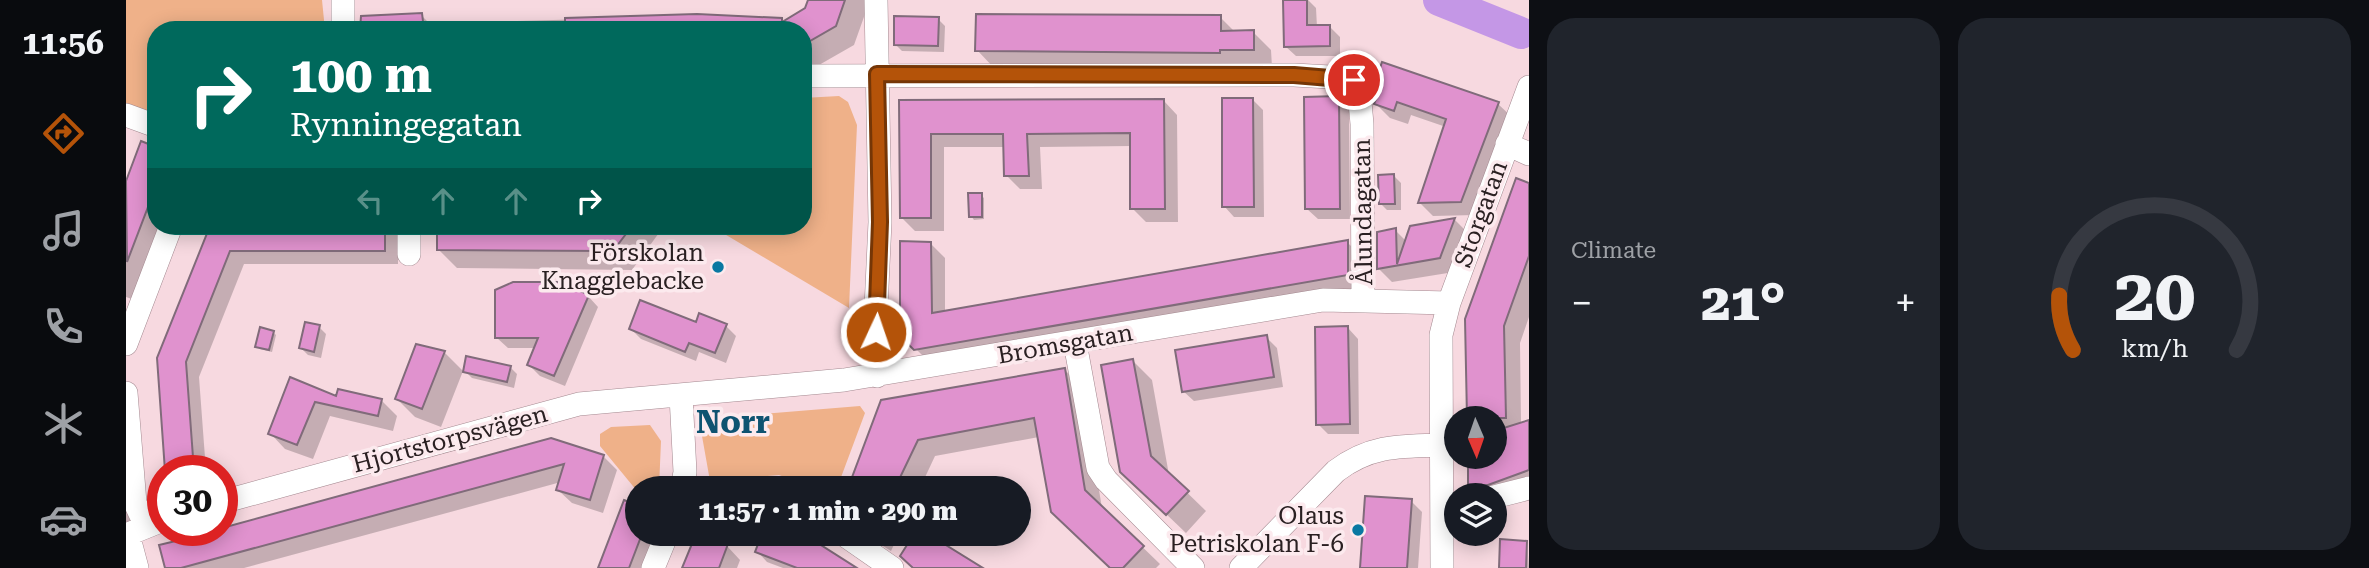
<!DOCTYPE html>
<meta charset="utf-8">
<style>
:root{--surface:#171b24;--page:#20242c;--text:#f1f3f6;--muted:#9ea1a6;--line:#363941;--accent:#b45309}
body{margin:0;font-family:"Roboto Serif",serif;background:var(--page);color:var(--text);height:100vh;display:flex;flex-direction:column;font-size:26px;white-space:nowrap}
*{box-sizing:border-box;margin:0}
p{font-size:23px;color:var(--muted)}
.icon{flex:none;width:38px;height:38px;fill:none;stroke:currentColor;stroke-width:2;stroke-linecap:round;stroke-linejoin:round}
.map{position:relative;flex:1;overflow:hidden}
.sheet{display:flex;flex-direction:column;gap:18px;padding:18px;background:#0d0f14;width:840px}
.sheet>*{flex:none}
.banner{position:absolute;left:21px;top:21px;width:665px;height:214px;border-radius:28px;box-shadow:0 4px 18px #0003;background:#00695c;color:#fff;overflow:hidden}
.needle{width:46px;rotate:178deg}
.fabs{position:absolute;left:1318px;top:406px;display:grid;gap:14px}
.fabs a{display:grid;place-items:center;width:63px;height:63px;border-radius:50%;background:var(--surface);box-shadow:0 4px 18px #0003;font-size:35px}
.speed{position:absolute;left:21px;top:455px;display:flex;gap:14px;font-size:35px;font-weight:700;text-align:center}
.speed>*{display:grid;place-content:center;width:91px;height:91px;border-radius:50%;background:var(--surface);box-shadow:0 4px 18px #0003;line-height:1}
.speed .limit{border:10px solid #d22;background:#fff;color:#111}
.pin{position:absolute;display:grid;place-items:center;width:60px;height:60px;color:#fff;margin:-30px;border:4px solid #fff;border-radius:50%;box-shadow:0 2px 7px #0007}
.me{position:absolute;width:77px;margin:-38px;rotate:3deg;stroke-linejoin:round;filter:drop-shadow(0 0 5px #0008)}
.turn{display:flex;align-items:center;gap:24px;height:147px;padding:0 28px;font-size:32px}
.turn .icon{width:91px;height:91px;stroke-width:2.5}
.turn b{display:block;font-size:49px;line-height:60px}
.lanes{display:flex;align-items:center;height:66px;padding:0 28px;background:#0003;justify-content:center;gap:35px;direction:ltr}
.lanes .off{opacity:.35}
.big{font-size:52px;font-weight:800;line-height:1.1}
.sheet .card{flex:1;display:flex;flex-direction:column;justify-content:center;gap:10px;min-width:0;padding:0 24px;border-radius:28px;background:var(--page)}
.sheet .dial{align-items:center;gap:0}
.dial svg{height:182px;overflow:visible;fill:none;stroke:var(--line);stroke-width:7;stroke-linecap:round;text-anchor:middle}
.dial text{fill:var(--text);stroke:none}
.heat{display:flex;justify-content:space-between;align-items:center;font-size:38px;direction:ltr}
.sheet .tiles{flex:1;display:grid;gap:18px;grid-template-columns:repeat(2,1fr)}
.trip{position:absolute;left:499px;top:476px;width:406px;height:70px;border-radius:35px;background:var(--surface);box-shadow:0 4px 18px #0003;font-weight:800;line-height:70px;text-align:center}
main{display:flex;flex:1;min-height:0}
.tabs{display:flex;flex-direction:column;width:126px;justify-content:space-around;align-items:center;background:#090b0e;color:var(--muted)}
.tabs .icon{width:49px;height:49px}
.tabs .active{color:var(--accent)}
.tabs b{font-size:32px;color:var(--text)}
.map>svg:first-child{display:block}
.green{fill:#efb189}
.shadow{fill:#0003}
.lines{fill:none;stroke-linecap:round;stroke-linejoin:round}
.river{stroke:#c497e6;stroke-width:32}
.building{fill:#e092ce;stroke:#806b7a;stroke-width:2}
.minor-casing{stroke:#a48990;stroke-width:24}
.minor{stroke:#fff;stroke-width:23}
.route-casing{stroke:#753606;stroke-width:18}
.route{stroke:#b45309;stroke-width:12}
.poi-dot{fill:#0a78a2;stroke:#fceaee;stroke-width:2.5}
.labels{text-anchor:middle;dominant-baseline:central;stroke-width:7;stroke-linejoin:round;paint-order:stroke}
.street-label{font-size:24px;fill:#2a2022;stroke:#fceaee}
.poi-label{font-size:24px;fill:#2a2022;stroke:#fceaee;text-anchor:end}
.district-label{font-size:32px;font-weight:bold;fill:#0e5371;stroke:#fceaee}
</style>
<main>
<nav class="tabs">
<b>11:56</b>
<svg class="icon active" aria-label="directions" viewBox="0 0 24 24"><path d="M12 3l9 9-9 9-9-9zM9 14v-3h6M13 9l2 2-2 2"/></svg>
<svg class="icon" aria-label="music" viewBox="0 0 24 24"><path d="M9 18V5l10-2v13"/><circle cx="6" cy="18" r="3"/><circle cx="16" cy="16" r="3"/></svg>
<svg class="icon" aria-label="phone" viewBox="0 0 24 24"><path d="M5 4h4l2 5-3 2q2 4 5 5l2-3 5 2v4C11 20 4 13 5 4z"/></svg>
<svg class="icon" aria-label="climate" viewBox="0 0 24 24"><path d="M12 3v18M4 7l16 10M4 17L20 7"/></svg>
<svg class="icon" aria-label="car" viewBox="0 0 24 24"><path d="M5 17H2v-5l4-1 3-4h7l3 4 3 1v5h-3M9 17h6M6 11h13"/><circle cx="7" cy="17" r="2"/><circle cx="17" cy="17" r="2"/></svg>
</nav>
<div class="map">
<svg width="1403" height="568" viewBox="0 0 1403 568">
<rect width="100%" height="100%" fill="#f7d9e0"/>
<!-- green -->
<path class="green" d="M0,0H196L199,30H30V127L0,118Z
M713,96L722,102L731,125L723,308L585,226H677V98Z
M734,406L739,413L711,488H688L653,475L584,481L576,436L589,418Z
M524,425L535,441L533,488H511V491L474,446V434L485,427Z"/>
<!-- shadow -->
<path class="shadow" d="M684,0H744L728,45L686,69H677V30H236L295,15L304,24L356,26L354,22L571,16L657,24L680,10Z
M1159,0H1182L1190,8L1191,27L1203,26L1214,37V56H1170L1159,46Z
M1094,17L1109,32H1127L1145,50L1146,67L869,69L851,50Z
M812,19L819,26L818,52L776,51L769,44Z
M1253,95L1372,104L1386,117L1349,215L1307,216L1294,203L1320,127L1285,115L1282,124L1264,118L1250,104Z
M1212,98L1223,109L1224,219H1192L1181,209Z
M1127,100L1137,110L1138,217H1108L1098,206Z
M1038,101L1051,115L1052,222H1020L1006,208V146L914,147L916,189H894L880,175L879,147H818V231H789L775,217V102Z
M16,143L30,149V226H41L12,301L0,297V186Z
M1268,176L1275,183V210H1261L1254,203Z
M1391,180L1403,184V317L1394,343L1395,424L1403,422V493L1355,495L1344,484V457H1368V418H1343L1341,320Z
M855,195L858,198V219L848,220L845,216Z
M1329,220L1342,233L1328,272L1266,282L1253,269L1252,233L1269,230L1280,241L1285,227Z
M86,226H272V264H118L73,377L80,471H41L33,358Z
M313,226H538L506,270L331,268L312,249Z
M1221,242L1235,256V288L804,363L776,335L805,244L819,258V312Z
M462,296L472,307L439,386L414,376L403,365L410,348H382L371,338Z
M571,324L600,326L610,336L600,363L573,352L570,361L515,339L505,329Z
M193,327L200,334L195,358L182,355L175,348Z
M1222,328L1232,339L1233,434H1202L1192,424Z
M147,332L150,335L146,352L134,349L131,346Z
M1140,337L1151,348L1157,387L1068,401L1057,391Z
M318,352L337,371L315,427L289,417L271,399Z
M1007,361L1026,380L1043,475L1080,511L1060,533L1015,490Z
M384,367L391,374L388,388L346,378L339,371Z
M939,370L956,388L976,508L1034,564L1030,568H987L913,437L809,456L794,488H724L756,402Z
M165,380L212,398L255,400L271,416L267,431L204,416L187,459L159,449L144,433Z
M0,448L5,532L0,536Z
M477,456L491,470L477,513L446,503L432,490L435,482L118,568H41L35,546L93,530Z
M1285,501L1296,512L1292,568H1236Z
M511,507V534H530L517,568H474Z
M637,534H664L690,544L728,568H657L641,562L631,551Z
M738,534H773L765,551Z
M1401,542L1403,568H1374Z
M601,546L614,560L611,568H558Z"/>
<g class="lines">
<!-- river -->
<path class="river" d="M1313,0L1395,33"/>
</g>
<!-- building -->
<path class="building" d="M682,0H719L710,26L677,45V30H439V18L571,14L656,18V22L679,8Z
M1157,0H1181V25H1204V46L1158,47Z
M296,13L298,30H234L235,16Z
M850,14L1095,15V31L1128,30V50H1094V53L849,51Z
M768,16L813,17L812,46L768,45Z
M1256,62L1373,102L1335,202L1292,203L1320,119L1271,102L1268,111L1248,104L1251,96L1247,89Z
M1213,96L1214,209H1179L1178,97Z
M1096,98H1127L1128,207H1096Z
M1038,99L1039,209H1004V133L901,134L903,176H878L877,134H805V218H774L773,100Z
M15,141L30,147V186L1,262L0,181Z
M1268,174L1269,204H1253L1252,175Z
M1390,178L1403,183V256L1378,326L1380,418H1341L1339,319Z
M842,193H856V217H843Z
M1329,218L1314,258L1251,269V232L1270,228L1271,264L1284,226Z
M84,226H259V251H104L60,362L68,471H39L31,358Z
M311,226H506L487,251L311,250Z
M1222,240V275L788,350L774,336V241L805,242L806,313Z
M387,282H436L463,295L428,376L401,365L412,338H369V290Z
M514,300L570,322L573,313L601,324L589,353L563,343L559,352L503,329Z
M179,322L194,325L188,352L173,348Z
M1222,326L1224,424L1190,425L1189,327Z
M134,327L148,331L143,350L129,347Z
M1141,335L1148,377L1056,392L1049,350Z
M290,344L319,351L296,409L269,399Z
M340,356L385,366L381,382L337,372Z
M1007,359L1025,456L1063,491L1040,515L994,472L975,365Z
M939,368L959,490L1018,546L997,568H984L925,512L908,418L792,440L769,488H722L755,400Z
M164,377L210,396L212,389L256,399L252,416L189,402L171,445L142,434Z
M1403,420V470L1362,485H1342V457H1368V431Z
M425,438L478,455L464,500L430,490L438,464L55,568H39L33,545L96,530V528Z
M1239,496L1286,499L1281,568H1234Z
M498,500L511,505V534H516L503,568H472Z
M570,534L602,544L593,568H556Z
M636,534H669L690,542L731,568H671L629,552Z
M788,534H802L857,568H787L774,556Z
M1374,539L1401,541L1400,568H1373Z"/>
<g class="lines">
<!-- minor casing -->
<g class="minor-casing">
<path id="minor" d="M750,0L754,222L748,351L751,376
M217,30V0
M677,76L1168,75L1222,78L1228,80L1233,91L1236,124L1237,299
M0,115L30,126
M1381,144L1403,154
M283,226V254
M949,343L972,468L980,480L1067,568
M0,344L45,226
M0,393L9,503L20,526
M555,396L559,472L556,488
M1368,497L1403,488
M96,502L453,404L718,380L1197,300L1323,303
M2,534L11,568
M717,534L766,568
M0,535L37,520
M527,568L541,534
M1115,568L1210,471C1244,445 1274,446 1316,445
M1316,568L1315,335L1323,303L1403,87"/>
</g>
<!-- minor -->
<use href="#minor" class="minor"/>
</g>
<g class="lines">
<!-- route casing -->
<g class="route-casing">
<path id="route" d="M750,332L754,222L751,74L1168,75L1228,80"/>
</g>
<!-- route -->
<use href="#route" class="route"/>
</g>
<!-- markers -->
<g class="poi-dot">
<circle cx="592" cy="267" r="7"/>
<circle cx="1232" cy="530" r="7"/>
</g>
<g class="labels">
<!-- street labels -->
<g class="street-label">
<text transform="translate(1237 212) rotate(-91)">Ålundagatan</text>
<text transform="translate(1355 214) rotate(-70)">Storgatan</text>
<text transform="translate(939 344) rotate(-10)">Bromsgatan</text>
<text transform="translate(324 439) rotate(-15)">Hjortstorpsvägen</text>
</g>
<!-- poi labels -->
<g class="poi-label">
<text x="578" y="253">Förskolan<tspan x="578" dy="28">Knagglebacke</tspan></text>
<text x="1218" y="516">Olaus<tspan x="1218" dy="28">Petriskolan F-6</tspan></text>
</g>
<!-- district labels -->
<g class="district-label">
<text x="607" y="422">Norr</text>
</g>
</g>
</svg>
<div class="fabs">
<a><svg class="needle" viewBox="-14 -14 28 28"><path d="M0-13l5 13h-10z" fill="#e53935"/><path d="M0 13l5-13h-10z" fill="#9ea1a6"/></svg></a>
<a><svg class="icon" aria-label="layers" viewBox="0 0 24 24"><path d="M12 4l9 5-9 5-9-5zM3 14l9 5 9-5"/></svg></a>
</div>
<div class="speed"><div class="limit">30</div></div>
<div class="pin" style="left:1228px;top:80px;background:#d93025"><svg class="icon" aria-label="arrive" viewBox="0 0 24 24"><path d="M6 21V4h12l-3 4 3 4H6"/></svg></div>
<svg class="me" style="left:750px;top:332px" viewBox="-20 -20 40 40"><circle r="17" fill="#b45309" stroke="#fff" stroke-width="3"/><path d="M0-11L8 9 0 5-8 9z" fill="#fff"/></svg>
<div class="trip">11:57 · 1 min · 290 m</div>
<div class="banner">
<div class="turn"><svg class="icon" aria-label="right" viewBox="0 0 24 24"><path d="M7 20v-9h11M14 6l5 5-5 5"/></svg><div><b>100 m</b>Rynningegatan</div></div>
<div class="lanes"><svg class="icon off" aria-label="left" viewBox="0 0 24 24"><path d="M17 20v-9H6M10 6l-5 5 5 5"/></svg><svg class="icon off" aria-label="ahead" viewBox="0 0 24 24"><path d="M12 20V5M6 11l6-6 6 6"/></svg><svg class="icon off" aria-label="ahead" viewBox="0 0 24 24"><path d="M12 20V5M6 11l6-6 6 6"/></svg><svg class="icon" aria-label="right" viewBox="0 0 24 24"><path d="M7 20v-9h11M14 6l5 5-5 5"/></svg></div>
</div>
</div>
<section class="sheet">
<div class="tiles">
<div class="card"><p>Climate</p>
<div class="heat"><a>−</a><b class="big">21°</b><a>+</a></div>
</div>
<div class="card dial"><svg viewBox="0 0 100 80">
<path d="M14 69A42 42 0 1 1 86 69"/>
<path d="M14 69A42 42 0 0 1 8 45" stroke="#b45309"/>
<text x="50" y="56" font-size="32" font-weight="700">20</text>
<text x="50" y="72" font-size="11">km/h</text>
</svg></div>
</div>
</section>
</main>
